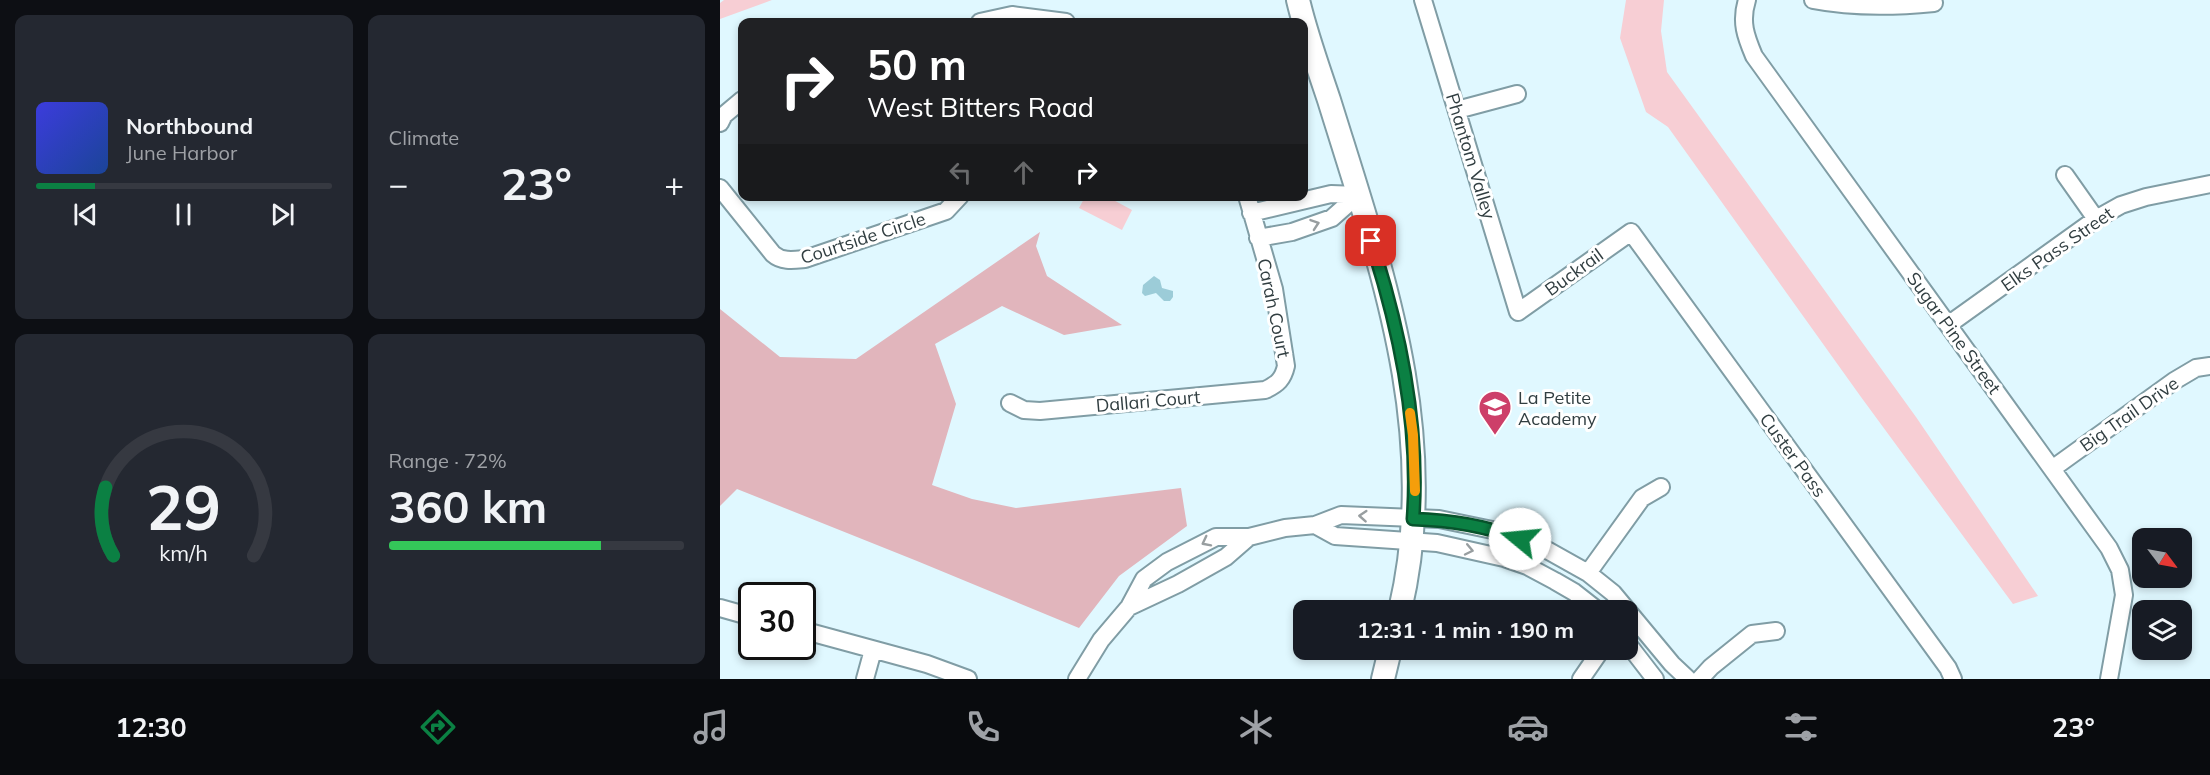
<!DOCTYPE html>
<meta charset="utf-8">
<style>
:root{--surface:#171b24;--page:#242831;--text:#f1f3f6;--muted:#9ea1a6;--line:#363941;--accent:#0b8043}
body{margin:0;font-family:Mulish,sans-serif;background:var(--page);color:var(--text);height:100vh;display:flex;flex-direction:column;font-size:22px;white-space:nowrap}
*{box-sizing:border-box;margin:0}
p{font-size:20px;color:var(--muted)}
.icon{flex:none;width:33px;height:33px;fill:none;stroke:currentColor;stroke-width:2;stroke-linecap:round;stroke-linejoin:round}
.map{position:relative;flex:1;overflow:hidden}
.drawer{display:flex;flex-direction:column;gap:15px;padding:15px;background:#0d0f14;width:720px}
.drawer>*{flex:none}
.banner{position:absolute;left:18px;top:18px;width:570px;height:183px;border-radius:12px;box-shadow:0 3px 9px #0003;background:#202124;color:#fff;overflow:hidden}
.needle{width:39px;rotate:122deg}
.tools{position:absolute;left:1412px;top:528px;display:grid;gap:12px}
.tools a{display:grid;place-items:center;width:60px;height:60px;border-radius:12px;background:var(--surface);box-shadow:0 3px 9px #0003;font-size:30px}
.speed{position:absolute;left:18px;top:582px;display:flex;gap:12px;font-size:30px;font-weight:700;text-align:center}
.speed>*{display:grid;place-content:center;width:78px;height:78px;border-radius:50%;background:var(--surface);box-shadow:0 3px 9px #0003;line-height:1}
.speed .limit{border:3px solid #111;border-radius:9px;background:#fff;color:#111}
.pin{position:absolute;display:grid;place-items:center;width:51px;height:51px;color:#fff;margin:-26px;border-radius:12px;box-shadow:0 3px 9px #0006}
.me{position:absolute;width:66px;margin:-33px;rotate:287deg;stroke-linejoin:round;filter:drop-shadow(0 0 4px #0008)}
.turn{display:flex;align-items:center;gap:21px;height:126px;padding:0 30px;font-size:27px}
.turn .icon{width:78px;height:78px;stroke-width:2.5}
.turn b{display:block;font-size:42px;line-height:51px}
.lanes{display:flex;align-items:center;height:57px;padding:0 30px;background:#0003;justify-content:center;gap:30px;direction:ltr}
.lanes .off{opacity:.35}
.big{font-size:45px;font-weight:700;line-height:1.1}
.drawer .card{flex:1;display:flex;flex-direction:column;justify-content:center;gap:9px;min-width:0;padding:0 21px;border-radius:12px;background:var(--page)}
.drawer .dial{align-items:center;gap:0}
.dial svg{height:156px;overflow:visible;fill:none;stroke:var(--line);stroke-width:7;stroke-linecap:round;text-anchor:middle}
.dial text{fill:var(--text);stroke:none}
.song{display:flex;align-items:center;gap:18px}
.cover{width:72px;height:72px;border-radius:9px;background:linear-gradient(135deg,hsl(240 70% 55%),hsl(220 70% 35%))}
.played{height:6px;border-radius:3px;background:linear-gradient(90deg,var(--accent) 20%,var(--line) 20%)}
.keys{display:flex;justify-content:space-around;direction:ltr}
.heat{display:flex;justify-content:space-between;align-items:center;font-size:33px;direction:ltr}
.charge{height:9px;border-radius:4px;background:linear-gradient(90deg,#34c759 72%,var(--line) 0)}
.drawer .tiles{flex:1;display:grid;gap:15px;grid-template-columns:repeat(2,1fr)}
.trip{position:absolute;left:573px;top:600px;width:345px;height:60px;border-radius:12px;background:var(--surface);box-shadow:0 3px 9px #0003;font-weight:700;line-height:60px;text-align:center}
.tab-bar{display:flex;height:96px;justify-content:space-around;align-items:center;background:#090b0e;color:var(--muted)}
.tab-bar .icon{width:42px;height:42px}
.tab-bar .selected{color:var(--accent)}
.tab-bar b{font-size:27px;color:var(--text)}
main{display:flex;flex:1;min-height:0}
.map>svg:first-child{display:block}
.green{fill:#f7ced4}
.forest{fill:#e1b5bc}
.water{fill:#9cccd8}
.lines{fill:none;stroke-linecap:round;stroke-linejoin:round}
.street-casing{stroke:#809da5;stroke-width:20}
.secondary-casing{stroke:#809da5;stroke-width:26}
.street{stroke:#fff;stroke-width:16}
.secondary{stroke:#fff;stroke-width:22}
.oneway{stroke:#989ea0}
.route-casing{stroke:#07532c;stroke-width:15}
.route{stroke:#0b8043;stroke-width:10}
.slow{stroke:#f59e0b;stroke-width:10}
.labels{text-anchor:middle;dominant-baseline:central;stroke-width:6;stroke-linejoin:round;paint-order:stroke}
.street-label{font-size:18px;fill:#313e41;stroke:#fff}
.poi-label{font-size:18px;fill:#313e41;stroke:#fff;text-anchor:start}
</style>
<main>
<section class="drawer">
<div class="tiles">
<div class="card">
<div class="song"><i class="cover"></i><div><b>Northbound</b><p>June Harbor</p></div></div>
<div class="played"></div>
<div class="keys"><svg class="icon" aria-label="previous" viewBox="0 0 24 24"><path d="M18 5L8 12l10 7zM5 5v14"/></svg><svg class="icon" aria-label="pause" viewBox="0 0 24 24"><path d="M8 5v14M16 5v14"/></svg><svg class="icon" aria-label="next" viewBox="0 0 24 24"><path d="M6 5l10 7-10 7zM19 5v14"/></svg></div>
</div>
<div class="card"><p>Climate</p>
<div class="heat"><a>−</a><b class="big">23°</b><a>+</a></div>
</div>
<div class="card dial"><svg viewBox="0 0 100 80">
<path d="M14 69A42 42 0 1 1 86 69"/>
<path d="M14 69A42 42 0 0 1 10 34" stroke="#0b8043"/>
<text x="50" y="56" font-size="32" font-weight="700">29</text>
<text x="50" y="72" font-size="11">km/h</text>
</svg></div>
<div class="card"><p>Range · 72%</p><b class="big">360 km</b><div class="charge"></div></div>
</div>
</section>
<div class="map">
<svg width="1490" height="679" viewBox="0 0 1490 679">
<rect width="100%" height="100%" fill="#e0f8ff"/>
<!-- green -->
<path class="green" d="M4,0H52L0,19V3Z
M906,0H944L941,31L947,72L1196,417L1318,596L1293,604L1141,397L948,127L926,112L900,38Z
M386,196L412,210L402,230L359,208L365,197Z"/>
<!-- forest -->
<path class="forest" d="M320,232L316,246L327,276L402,325L344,335L282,306L215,344L236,404L212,485L252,499L296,508L461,488L467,526L399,576L359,628L197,561L17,489L0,506V309L60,357L136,359Z"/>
<!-- water -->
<path class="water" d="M434,276L440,280L442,288L453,291V297L450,301H444L436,293L425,296L422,293L423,285Z"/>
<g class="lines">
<!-- street casing -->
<g class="street-casing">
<path id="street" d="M703,0L798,312L911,232L1228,668L1233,679
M1027,0C1020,22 1026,37 1034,56L1389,548L1400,570L1404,595L1389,679
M1093,0C1134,8 1173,7 1214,3
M260,22L292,15L346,22
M737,110L797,94
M0,123L4,115L22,100
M1345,175L1376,219
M0,188L53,254C62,262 74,260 85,259L226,211L240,196
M531,213L611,194L638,195L612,218L572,232L538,238
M1228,325L1376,219L1401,205L1426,197L1490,184
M290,403L304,410L320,411L545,390C558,384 563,379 566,366L554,289L527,196
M1332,469L1454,381L1476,368L1490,366
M595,525L615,536L717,543L784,558L807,566L835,581L854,592L877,610
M868,573L922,498L941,487
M409,607L458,584L506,557L529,537
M0,608L32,617
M82,630L207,664L248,679
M908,644L935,679
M145,679L153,650
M357,679L381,640L409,607L424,579L447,562L496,537H529L565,528L595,525L621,515L719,519L782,532L818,545L868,573L893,593L952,664L968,679
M861,679L881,650
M980,679L991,667L1032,634L1056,631"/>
</g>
<!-- secondary casing -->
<g class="secondary-casing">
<path id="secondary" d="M578,0C586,34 598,67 609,100C661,268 722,433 680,610
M663,679L670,650"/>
</g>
<!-- street -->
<use href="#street" class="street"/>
<!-- secondary -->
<use href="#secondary" class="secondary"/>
</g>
<!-- one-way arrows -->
<defs><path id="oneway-chevron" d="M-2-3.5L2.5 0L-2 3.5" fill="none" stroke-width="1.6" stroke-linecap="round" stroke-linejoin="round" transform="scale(1.5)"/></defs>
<g class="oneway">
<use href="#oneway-chevron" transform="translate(595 224) rotate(-19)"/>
<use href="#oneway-chevron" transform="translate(643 516) rotate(-176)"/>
<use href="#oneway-chevron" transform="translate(486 542) rotate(153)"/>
<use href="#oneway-chevron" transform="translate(749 550) rotate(12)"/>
</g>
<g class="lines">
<!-- route casing -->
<g class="route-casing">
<path id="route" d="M651,241C680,330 700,425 693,519C729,520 766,526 800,539"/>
</g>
<!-- route -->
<use href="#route" class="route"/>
<!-- slow -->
<path class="slow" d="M690,413L693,435L695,491"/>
</g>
<!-- icons -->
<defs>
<g id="school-pin" transform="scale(1.725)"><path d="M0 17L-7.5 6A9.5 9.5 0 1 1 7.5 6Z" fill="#cd3f69" stroke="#fff"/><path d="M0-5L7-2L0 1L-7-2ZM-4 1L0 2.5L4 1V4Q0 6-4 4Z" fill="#fff"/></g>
</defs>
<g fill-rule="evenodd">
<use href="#school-pin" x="775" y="407"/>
</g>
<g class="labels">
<!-- street labels -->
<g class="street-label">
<text transform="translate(751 156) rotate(73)">Phantom Valley</text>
<text transform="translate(143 238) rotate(-18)">Courtside Circle</text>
<text transform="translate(1337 249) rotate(-35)">Elks Pass Street</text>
<text transform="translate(854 272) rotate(-36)">Buckrail</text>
<text transform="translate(554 308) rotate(78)">Carah Court</text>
<text transform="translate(1234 333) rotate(54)">Sugar Pine Street</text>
<text transform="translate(428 401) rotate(-5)">Dallari Court</text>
<text transform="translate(1409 414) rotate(-35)">Big Trail Drive</text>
<text transform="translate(1073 455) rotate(54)">Custer Pass</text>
</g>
<!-- poi labels -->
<g class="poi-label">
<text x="798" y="397">La Petite<tspan x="798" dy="21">Academy</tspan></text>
</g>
</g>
</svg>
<div class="tools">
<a><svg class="needle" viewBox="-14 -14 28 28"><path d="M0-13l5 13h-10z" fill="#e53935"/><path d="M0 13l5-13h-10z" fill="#9ea1a6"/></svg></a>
<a><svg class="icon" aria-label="layers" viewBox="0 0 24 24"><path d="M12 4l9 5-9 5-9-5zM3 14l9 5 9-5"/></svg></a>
</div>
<div class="speed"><div class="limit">30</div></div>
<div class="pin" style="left:651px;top:241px;background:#d93025"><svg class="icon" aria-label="arrive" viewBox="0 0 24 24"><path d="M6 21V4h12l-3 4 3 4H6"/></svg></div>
<svg class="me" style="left:800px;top:539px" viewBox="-20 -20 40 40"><circle r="19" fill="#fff"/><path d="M0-13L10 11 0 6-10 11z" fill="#0b8043"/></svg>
<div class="trip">12:31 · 1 min · 190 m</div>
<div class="banner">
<div class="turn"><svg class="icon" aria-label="right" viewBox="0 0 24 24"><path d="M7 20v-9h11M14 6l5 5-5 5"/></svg><div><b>50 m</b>West Bitters Road</div></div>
<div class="lanes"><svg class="icon off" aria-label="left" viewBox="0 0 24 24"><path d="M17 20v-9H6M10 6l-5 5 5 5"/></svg><svg class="icon off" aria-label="ahead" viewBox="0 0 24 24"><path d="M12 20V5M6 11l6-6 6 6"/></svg><svg class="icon" aria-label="right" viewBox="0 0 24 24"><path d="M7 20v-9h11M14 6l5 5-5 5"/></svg></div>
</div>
</div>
</main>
<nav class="tab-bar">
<b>12:30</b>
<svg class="icon selected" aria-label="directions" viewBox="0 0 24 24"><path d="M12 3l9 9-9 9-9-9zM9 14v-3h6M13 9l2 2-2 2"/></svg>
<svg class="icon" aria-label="music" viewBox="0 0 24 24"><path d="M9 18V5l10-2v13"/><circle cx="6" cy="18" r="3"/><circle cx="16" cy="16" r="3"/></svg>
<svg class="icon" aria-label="phone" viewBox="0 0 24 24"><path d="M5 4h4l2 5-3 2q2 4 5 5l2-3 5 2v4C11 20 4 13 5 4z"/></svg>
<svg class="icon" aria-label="climate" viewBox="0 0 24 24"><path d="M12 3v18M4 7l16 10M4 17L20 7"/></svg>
<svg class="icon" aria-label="car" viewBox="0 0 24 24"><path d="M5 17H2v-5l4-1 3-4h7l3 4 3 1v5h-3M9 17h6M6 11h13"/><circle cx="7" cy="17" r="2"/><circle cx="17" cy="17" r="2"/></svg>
<svg class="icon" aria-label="filters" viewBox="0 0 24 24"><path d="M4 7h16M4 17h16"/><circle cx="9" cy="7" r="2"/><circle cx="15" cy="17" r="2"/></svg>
<b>23°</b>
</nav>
